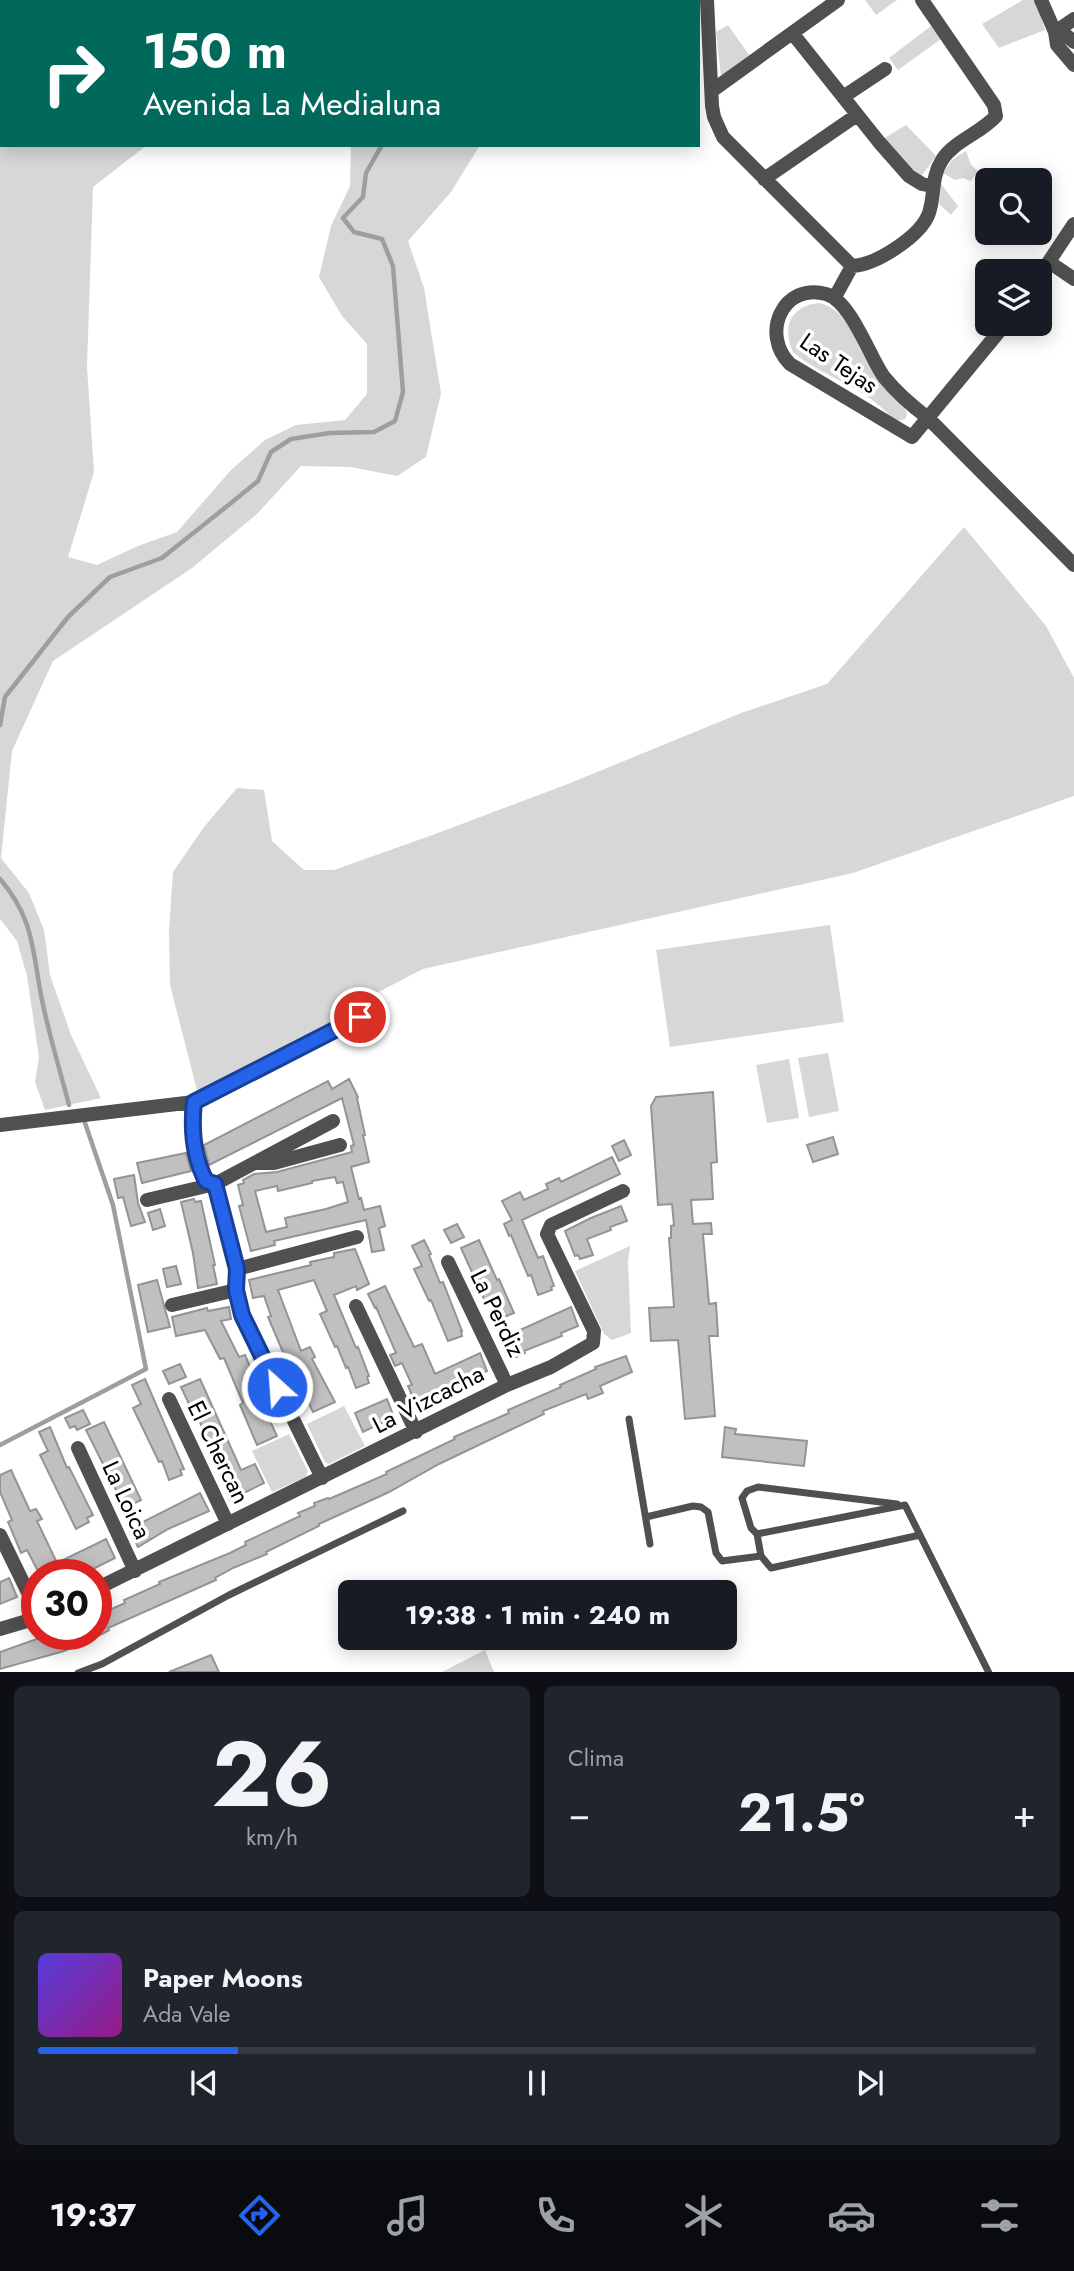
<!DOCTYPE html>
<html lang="es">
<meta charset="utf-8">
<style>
:root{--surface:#171b24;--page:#20242c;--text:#f1f3f6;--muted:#9ea1a6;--line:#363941;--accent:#2563eb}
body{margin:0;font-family:Jost,sans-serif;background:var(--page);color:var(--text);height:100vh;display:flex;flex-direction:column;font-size:26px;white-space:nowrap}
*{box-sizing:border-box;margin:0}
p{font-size:23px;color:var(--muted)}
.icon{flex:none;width:38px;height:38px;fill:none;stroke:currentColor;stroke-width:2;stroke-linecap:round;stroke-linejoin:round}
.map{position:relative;height:1672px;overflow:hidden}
.sheet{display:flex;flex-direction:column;gap:14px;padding:14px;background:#0d0f14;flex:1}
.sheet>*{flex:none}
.guide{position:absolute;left:0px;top:0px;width:700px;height:147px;box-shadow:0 4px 18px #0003;background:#00695c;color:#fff;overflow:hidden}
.controls{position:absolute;left:975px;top:168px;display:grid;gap:14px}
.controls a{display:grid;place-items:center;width:77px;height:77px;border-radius:10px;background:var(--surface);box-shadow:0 4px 18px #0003;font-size:35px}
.speed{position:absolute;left:21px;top:1559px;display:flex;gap:14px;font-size:35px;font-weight:700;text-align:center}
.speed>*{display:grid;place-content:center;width:91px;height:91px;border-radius:50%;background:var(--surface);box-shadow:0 4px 18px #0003;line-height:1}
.speed .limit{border:10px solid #d22;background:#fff;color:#111}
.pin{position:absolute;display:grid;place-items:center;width:60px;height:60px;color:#fff;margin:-30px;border:4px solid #fff;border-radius:50%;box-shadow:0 2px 7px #0007}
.me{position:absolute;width:77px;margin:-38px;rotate:334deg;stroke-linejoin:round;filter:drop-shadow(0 0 5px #0008)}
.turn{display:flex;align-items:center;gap:24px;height:147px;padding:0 28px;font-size:32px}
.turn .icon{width:91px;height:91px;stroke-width:2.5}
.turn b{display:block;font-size:49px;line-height:60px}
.big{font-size:52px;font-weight:700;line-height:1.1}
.sheet .card{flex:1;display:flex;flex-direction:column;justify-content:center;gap:10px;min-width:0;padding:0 24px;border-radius:10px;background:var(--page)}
.sheet .dial{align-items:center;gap:0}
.dial b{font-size:91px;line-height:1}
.song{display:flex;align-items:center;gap:21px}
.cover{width:84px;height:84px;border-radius:10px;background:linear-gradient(135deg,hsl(250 70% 55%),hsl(310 70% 35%))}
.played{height:7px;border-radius:4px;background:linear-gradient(90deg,var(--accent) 20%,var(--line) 20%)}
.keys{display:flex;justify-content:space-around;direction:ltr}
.heat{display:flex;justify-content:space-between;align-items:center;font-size:38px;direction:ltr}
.sheet .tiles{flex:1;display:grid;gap:14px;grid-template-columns:1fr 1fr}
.card:last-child{grid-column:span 2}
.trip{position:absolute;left:338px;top:1580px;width:399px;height:70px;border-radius:10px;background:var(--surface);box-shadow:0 4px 18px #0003;font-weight:700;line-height:70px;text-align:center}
.dock{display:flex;height:112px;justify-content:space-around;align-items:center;background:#090b0e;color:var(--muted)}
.dock .icon{width:49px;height:49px}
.dock .active{color:var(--accent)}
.dock b{font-size:32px;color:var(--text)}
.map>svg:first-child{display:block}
.green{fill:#d7d7d7}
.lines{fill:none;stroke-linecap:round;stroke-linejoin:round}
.stream{stroke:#9e9e9e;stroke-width:4.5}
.building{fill:#c0c0c0;stroke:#949494;stroke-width:2;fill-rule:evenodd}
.lane{stroke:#505050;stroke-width:7}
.street{stroke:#505050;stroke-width:14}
.route-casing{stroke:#184099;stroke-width:18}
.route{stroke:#2563eb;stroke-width:12}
.labels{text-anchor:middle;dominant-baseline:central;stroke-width:7;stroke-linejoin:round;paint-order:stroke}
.street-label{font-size:24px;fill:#000;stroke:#fff}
</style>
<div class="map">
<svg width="1074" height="1673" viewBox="0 0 1074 1673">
<rect width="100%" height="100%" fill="#fff"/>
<!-- green -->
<path class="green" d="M0,0H202L192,2H2V145H147L93,187L87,367L94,472L68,557L97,565L138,546L177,532L231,470L265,440L296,425L345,420L367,394V344L342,316L319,277L331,226L350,186L351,145H480L451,192L408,241L424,288L441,393L426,457L397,476L351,467L301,466L257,514L192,568L53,661L12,751L1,858L29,893L44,930L50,975L71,1035L101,1098L45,1110L35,1082L39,1057L27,976L17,941L0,919Z
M328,0H574L571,2H324Z
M865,0H897L876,15Z
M1023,0H1036L1045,30L999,48L982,24Z
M728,25L749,55L721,76L716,32Z
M931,26L941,39L898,70L889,58Z
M906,125L936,156L920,178L883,139Z
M966,151L971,165L978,171L971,181L963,178L955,180L943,173L952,160Z
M941,184L958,206L951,215L939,204Z
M820,303C850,312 854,342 869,365C879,380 893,393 904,407L907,413L906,418C894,425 891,416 883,409C857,384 819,375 793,352C781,326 792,305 820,303Z
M964,527L1046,626L1074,678V796L853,873L423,969L334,1015L337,1024L198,1094L170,985L169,931L173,872L204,827L237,788L264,790L272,841L304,870H334L438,833L568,784L741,713L827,684Z
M830,925L844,1022L670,1047L656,950Z
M828,1053L839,1111L809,1117L798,1058Z
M789,1059L799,1118L767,1123L756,1065Z
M630,1246L628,1262L631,1333L612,1340L604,1334L575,1271Z
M344,1406L365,1446L329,1464L325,1462L307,1424Z
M289,1434L308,1471L306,1477L272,1492L252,1451Z
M485,1650L494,1672H442Z"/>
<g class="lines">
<!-- stream -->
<path class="stream" d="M458,2L459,0
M0,725L5,697L68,617L110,577L162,558L231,503L258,481L271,452L291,439L330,433L374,432L395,421L403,392L393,266L382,239L354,232L343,218L363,197L366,173L382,145
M0,879C35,920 32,951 42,1000C49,1035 60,1070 69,1105
M0,1445L146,1369L113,1205L85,1123"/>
</g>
<!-- building -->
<path class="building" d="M349,1079L358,1097L357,1098L365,1135H363L369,1162L351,1167L359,1199L361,1198L364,1210L380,1206L385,1226L379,1228L384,1250L372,1252L366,1220L274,1241L275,1245L251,1251L239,1206L243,1205L238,1185L244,1183L243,1180L254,1174L277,1172L352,1152L351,1146L354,1145L342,1098L209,1165L204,1145L328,1081L332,1089ZM335,1177L337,1183L343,1182L348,1202L326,1209L285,1218L287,1227L266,1232L255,1191L277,1186L278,1191L291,1188L312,1183V1181Z
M713,1092L717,1162L711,1163L713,1199L691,1200L693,1224L711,1223L712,1234H703L709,1304L716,1303L718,1336H709L715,1416L685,1419L678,1340L651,1341L649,1308L674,1307L669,1238H671V1226L674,1225L672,1204L658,1205L651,1106L656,1097Z
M833,1137L838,1154L813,1162L807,1145Z
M624,1140L631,1155L619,1161L612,1146Z
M186,1153L191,1171L142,1183L137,1163Z
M612,1157L620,1174L522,1220L538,1258L543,1256L554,1286L551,1287L552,1290L538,1295L531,1275L528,1276L511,1235L509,1236L504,1224L512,1220L502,1201L520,1192L524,1200L548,1189L546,1184L559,1178L561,1182Z
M134,1175L138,1203L145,1222L131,1226L123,1197L118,1198L114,1179Z
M194,1199L195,1202L201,1201L215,1265H213L217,1284L198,1288L193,1253L181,1202Z
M621,1206L627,1221L610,1227L611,1230L587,1239L593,1255L580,1259L578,1255L575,1256L565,1231L591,1218Z
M160,1209L165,1226L153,1230L148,1213Z
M457,1224L464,1237L451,1243L444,1230Z
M424,1240L431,1254L429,1255L440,1283L443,1282L462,1331H461L462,1336L448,1341L431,1300L429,1301L414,1269L422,1266L412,1246Z
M479,1240L497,1280L499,1279L514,1313L497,1320L489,1299L485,1301L461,1248Z
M355,1249L369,1284L357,1290L356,1286L334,1295L356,1348L358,1347L369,1376L367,1377L369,1383L356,1388L348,1367L346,1368L337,1346L335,1347L320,1314L327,1311L314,1280L278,1290L301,1351L310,1347L315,1357L312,1359L335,1402L313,1412L283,1352L268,1317L271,1316L264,1296L253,1298L249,1280L311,1265L310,1262L334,1257V1253Z
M176,1266L181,1284L167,1287L163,1269Z
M157,1280L170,1327L148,1332L138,1285Z
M385,1286L414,1347L422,1344L435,1374L480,1353L487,1371L417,1407L408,1386L412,1385L402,1363L395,1366L390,1355L396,1353L376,1307L375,1308L368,1294Z
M229,1307L231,1319L221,1321L239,1357L245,1355L266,1405L263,1406L277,1436L257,1445L240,1405L243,1403L224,1358L220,1359L205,1330L176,1336L172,1317L207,1308L208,1311Z
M571,1307L578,1326L561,1333L562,1336L524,1351L525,1353L510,1360L502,1341L521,1332L520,1330Z
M626,1356L632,1372L600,1386L603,1393L588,1399L586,1394L543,1411L544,1414L439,1464L389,1492L319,1524V1526L266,1552L267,1554L233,1568L215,1578L216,1580L108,1628L109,1630L102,1634L64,1651L0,1669V1652L48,1635L50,1640L63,1634H96V1616L125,1603L124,1600L160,1584L159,1582L230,1553L246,1545L245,1542L300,1516L298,1513L315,1506L314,1503L328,1498L329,1499L387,1474L386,1472L455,1439L454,1437L509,1413L508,1410L561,1387L560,1385L596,1369L595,1367Z
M180,1364L186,1377L169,1384L163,1371Z
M145,1379L184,1469L180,1470L182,1475L169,1480L162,1461L159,1462L133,1408L141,1404L132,1385Z
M200,1379L241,1470L255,1464L264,1483L230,1500L221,1478L224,1477L199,1420L197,1421L181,1387Z
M387,1399L394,1417L363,1432L355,1413Z
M83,1410L90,1424L77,1430L75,1426L70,1428L65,1418Z
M104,1422L141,1500L125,1508L86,1430Z
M50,1427L67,1468L69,1467L93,1515L87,1518L89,1522L76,1529L40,1455L48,1451L39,1432Z
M725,1427L736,1429L735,1434L807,1441L804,1466L722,1457Z
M11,1470L30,1511L36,1509L42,1519L37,1521L57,1563L106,1539L115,1558L81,1575H40L27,1550L21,1553L8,1522L12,1520L0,1492V1475Z
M200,1493L209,1511L168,1529L138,1547L129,1529Z
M9,1578L17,1597L0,1604V1582Z
M211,1655L219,1672H169Z"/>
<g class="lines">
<!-- lane -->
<path class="lane" d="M268,2L276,0
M629,1419L650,1544
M646,1517L693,1506L701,1507L708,1512L716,1553L722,1561L761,1556
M757,1534L751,1528L742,1498L747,1491L758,1487L897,1504
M920,1535L771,1568L761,1556L757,1534L905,1505L989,1673
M78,1673L102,1664L229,1595L403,1511"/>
<!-- street -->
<path class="street" d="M707,0L712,106L714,117L723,137L852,266C876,265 921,236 929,213C935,195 931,177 942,160C954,141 981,133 996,116L994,105L922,0
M1041,0L1055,32L1057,45L1074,65
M1055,32L1074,19
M1055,32L1067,36L1074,42
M793,34L879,142L909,176L922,184L932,186
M713,90L838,0
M843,97L885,69
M764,179L857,115
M1049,262L1074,279
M1040,275L1074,224
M835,297L852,266
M1006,324L1002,328L912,437L790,364C760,334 783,282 826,294C851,301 869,356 884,377C897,393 912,406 928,418L1074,565
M194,1102C191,1129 193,1156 206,1181L215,1184L237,1269L236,1290L242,1315L322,1478
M0,1125L194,1102L360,1017
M255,1163H274L340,1145
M147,1200L215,1184L333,1121
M448,1262L507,1385
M237,1269L357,1237
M172,1305L236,1290
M356,1306L416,1432
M169,1399L228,1524
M78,1448L135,1571
M0,1535L37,1611
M96,1589L507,1385L551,1367L593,1343L594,1331L547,1234L551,1225L623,1191
M0,1629L37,1618"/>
</g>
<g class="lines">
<!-- route casing -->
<g class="route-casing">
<path id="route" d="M277,1387L242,1315L236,1290L237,1269L215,1184L206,1181C193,1156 191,1129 194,1102L360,1017"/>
</g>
<!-- route -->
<use href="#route" class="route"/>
</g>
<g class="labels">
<!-- street labels -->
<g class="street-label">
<text transform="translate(839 363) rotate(34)">Las Tejas</text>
<text transform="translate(498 1313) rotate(64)">La Perdiz</text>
<text transform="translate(428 1399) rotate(-27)">La Vizcacha</text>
<text transform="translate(219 1452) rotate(64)">El Chercan</text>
<text transform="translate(127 1500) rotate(65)">La Loica</text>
</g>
</g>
</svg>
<div class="controls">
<a><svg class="icon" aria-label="search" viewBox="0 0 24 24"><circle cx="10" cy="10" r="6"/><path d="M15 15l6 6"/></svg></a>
<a><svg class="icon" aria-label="layers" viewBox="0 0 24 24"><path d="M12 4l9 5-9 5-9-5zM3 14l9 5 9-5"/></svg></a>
</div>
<div class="speed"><div class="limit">30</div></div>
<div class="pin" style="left:360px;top:1017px;background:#d93025"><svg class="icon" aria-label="arrive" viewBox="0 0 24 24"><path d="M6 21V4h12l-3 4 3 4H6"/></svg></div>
<svg class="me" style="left:277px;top:1387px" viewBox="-20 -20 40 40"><circle r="17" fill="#2563eb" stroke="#fff" stroke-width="3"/><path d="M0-11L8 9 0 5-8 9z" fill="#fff"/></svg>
<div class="trip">19:38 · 1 min · 240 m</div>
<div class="guide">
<div class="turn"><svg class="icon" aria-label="right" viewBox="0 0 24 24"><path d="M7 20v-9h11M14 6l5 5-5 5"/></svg><div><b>150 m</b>Avenida La Medialuna</div></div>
</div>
</div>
<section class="sheet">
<div class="tiles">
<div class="card dial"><b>26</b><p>km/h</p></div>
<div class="card"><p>Clima</p>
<div class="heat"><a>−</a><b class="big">21.5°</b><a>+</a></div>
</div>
<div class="card">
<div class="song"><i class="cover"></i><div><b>Paper Moons</b><p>Ada Vale</p></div></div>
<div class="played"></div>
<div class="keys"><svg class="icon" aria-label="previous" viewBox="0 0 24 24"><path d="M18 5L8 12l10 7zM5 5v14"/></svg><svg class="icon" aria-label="pause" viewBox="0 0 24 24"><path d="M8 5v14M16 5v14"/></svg><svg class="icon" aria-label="next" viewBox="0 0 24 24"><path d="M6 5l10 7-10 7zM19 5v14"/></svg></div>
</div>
</div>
</section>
<nav class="dock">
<b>19:37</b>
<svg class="icon active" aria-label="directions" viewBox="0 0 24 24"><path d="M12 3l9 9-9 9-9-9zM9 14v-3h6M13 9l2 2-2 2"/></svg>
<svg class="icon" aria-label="music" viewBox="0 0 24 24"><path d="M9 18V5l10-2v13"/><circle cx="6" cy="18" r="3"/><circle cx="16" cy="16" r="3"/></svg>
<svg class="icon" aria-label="phone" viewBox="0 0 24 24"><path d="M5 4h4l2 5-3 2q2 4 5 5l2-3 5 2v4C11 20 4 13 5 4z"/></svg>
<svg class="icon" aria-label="climate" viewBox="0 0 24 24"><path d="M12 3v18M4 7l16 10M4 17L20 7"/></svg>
<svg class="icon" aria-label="car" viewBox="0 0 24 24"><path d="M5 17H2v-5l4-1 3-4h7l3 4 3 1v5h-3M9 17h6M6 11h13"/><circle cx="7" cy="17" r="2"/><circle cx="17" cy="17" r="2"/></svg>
<svg class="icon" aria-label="filters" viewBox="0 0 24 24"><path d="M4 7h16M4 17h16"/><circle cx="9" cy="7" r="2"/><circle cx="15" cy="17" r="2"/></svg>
</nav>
